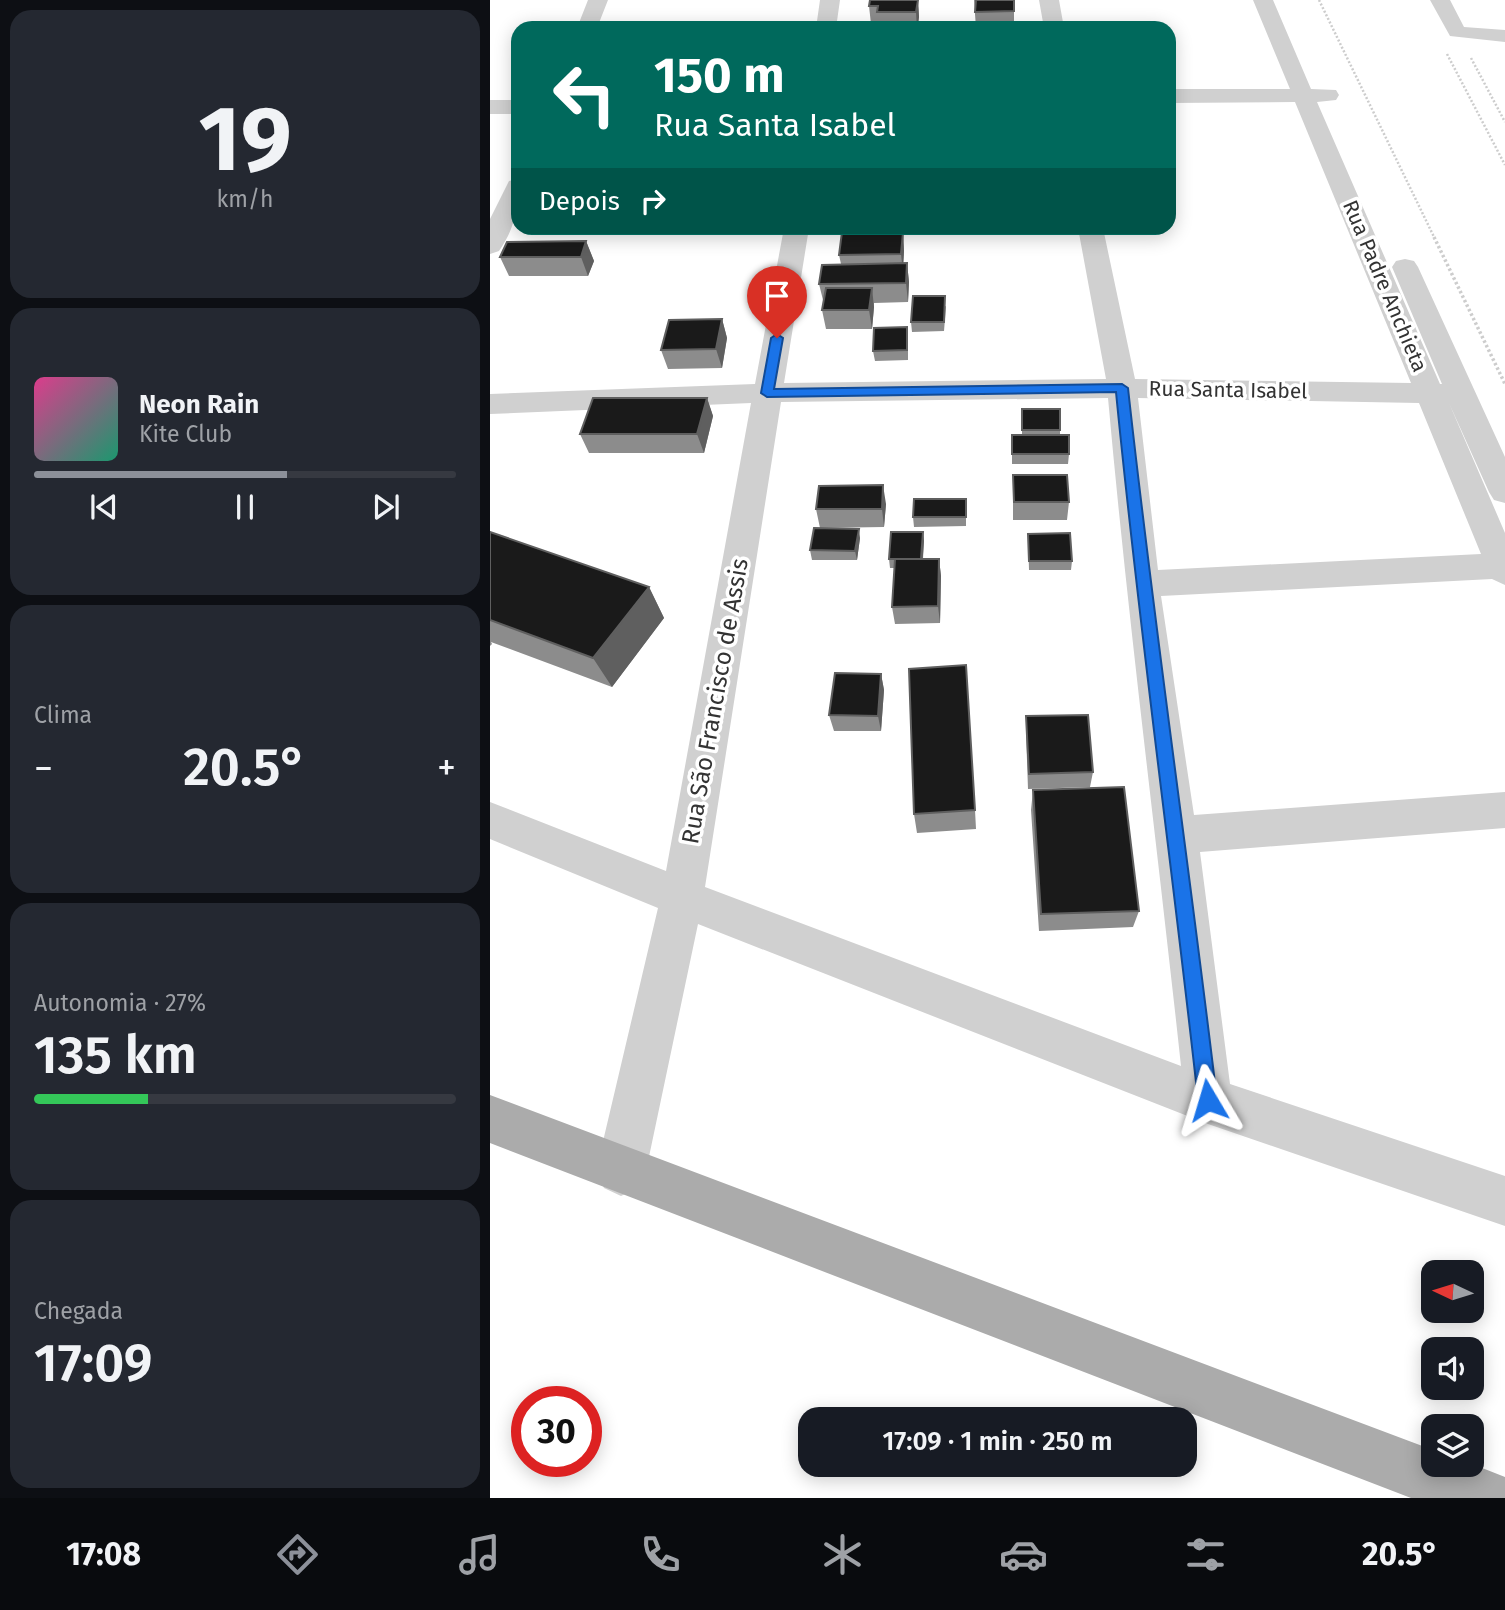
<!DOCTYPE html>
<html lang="pt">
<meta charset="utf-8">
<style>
:root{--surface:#171b24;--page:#242831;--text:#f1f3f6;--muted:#9ea1a6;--line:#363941;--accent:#8c9099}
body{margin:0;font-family:"Fira Sans",sans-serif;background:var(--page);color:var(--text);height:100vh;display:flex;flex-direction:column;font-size:26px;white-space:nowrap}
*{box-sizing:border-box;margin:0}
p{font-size:23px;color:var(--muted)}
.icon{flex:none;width:38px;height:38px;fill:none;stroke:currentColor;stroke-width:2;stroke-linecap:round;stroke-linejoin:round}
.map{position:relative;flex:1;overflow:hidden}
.drawer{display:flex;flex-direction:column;gap:10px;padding:10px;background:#0d0f14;width:490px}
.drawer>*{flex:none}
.banner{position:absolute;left:21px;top:21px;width:665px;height:214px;border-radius:21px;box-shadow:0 4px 18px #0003;background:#00695c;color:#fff;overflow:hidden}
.needle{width:46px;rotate:274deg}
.tools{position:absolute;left:931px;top:1260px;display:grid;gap:14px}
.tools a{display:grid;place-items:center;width:63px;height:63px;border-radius:14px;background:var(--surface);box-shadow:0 4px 18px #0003;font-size:35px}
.speed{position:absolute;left:21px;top:1386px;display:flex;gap:14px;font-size:35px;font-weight:700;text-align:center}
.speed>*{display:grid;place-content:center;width:91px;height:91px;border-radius:50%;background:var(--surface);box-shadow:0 4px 18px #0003;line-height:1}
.speed .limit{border:10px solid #d22;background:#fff;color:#111}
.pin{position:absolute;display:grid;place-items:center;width:60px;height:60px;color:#fff;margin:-72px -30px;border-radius:50% 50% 50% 0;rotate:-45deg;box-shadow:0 0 7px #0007}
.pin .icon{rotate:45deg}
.me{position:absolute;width:77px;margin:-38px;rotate:353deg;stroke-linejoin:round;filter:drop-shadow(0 0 5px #0008)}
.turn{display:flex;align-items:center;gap:24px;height:147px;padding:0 28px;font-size:32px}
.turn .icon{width:91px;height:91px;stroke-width:2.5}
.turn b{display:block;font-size:49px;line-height:60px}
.then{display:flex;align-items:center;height:66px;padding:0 28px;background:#0003;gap:14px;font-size:26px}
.big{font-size:52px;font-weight:600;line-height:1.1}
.drawer .card{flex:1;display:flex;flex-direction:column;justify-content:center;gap:10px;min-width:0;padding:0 24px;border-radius:21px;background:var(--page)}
.drawer .dial{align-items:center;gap:0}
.dial b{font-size:91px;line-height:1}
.song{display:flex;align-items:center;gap:21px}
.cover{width:84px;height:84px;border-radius:10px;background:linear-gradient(135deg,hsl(330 70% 55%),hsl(160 70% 35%))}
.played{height:7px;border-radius:4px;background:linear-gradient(90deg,var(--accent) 60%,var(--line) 60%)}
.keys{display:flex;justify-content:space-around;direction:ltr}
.heat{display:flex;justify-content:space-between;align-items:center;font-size:38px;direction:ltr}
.charge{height:10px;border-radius:5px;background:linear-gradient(90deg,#34c759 27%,var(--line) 0)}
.trip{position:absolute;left:308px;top:1407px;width:399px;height:70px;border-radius:21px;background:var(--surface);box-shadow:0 4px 18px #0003;font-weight:600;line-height:70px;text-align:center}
.dock{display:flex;height:112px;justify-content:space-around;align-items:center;background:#090b0e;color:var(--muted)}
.dock .icon{width:49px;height:49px}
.dock .selected{color:var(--accent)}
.dock b{font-size:32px;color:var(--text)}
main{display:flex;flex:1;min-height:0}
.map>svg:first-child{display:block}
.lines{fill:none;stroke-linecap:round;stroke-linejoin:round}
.path-far1{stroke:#cdcdcd;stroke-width:2.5;stroke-dasharray:2 2;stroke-linecap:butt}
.path{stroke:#cdcdcd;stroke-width:3.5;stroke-dasharray:2.5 2.5;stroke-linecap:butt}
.minor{fill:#d0d0d0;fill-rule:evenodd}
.major{fill:#ababab;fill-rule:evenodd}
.wall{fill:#8c8c8c}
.shaded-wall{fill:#5f5f5f}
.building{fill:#1a1a1a;stroke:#5f5f5f;stroke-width:2}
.route{fill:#1a73e8;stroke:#114b97;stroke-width:2}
.labels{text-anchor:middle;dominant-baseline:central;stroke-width:7;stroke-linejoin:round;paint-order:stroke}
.far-street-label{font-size:21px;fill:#333;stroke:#fff}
.street-label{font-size:24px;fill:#333;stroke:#fff}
</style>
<main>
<section class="drawer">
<div class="card dial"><b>19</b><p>km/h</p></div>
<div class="card">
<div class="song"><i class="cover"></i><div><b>Neon Rain</b><p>Kite Club</p></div></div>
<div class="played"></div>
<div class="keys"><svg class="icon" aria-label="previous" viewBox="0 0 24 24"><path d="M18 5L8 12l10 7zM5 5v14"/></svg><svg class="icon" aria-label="pause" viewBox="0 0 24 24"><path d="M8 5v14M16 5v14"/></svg><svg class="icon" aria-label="next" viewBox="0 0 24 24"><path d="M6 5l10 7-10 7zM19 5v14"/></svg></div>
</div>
<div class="card"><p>Clima</p>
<div class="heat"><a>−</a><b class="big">20.5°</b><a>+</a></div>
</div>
<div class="card"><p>Autonomia · 27%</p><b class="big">135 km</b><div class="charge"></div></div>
<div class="card"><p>Chegada</p><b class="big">17:09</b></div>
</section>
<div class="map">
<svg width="1015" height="1498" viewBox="0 0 1015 1498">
<rect width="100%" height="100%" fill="#fff"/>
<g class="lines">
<!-- path-far1 -->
<path class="path-far1" d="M829,0L945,239
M957,54L1015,165
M981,58L1015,122"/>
<!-- path -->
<path class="path" d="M944,237L1015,384"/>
<!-- minor -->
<path class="minor" d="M98,0H118L107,28H87Z
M330,0H350L346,28H326Z
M549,0H569L574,28H554Z
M763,0H783L821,89L846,90L849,95L846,100L827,102L950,384H952L902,267L906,261L915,259L924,261L928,267L1015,457V503L1004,500L999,492L959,403L1015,533V585L1002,579L671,596L704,815L1015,792V828L710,852L740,1084L1015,1176V1226L718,1124L208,924L156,1171L148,1188L131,1196L114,1188L106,1171L168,908L0,839V802L176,871L261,403L0,414V394L265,384L294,228H319L294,383L616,379L588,228H613L645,379L921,383L805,102L679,103V89H800ZM618,398C638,621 667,843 691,1066L215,887L291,402ZM648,398L929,403L991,554L668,570Z
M940,0H960L974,27L1015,30V42L960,36Z
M0,100H28V114H0Z
M28,179C28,207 26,227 9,251L0,254V219L19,181Z"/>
<!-- major -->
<path class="major" d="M0,1095L943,1450V1465L982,1464L1015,1477V1498H921L0,1143Z"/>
</g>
<!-- wall -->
<path class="wall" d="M428,0L429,17L428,28H389L388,24H381L379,6Z
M484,0H524V28H486Z
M413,232L414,251L413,263H417L419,282L418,302L384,303V307L382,329H336L332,310L334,304L329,284L351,264L349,255Z
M96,241L104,261L98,276H19L10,257Z
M456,306L454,331L422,332L421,322Z
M232,319L237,338L232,368L178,369L171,350Z
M418,337V360L385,361L383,351Z
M217,398L223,416L214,453H99L90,434Z
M532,409L570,430V435L579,454L578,464H522V435H532Z
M523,475L579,502L577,520H523Z
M476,499V526L424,527L423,517Z
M396,504L394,527L330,528L326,509Z
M0,532L159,587L174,618L122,687L1,642L2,644L0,646Z
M433,532L434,541L433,559H449L451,576L450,623L405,624L402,607L405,568H400L399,559Z
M538,534L582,561L581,570H539Z
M370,538L367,560H322L320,550Z
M391,674L394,690L391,731H344L339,715Z
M536,716L603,772L600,787L538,789L536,732Z
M543,790L649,911L643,927L549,931L541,810Z
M485,810L486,829L427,833L424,814Z"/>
<!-- shaded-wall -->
<path class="shaded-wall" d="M428,0L429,17L427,28L426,12Z
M413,232L414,251L413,273L411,254Z
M96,241L104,261L98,276L91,257Z
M417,263L419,282L418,302L416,283Z
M382,288L384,307L382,329L379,310Z
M232,319L237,338L232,368L226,349Z
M217,398L223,416L214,453L207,434Z
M393,485L396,504L394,527L392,509Z
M369,529L370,538L367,560L365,551Z
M433,532L434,541L432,568L431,559Z
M449,559L451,576L450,623L448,606Z
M159,587L174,618L122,687L103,658Z
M391,674L394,690L391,731L388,716Z"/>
<!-- building -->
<path class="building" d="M380,0H428L426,12H387L388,6H379Z
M486,0H524V11L485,12Z
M352,232H413L411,254L349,255Z
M96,241L91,257H10L17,242Z
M417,263L416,283L329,284L332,265Z
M336,288H382L379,310H332Z
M423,296H455L454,322H421Z
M232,319L226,349L171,350L179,320Z
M417,327V350L383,351L384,328Z
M103,398H217L207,434H90Z
M532,409H570V430H532Z
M522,435H579V454H522Z
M523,475H577L579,502H524Z
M393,485L392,509H326L329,486Z
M424,499H476V517H423Z
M324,528L369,529L365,551L320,550Z
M0,532L159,587L103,658L0,620Z
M401,532H433L431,559H399Z
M580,533L582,561H539L538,534Z
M405,559H449L448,606L402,607Z
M476,665L485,810L424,814L419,669Z
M345,673L391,674L388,716L339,715Z
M598,715L603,772L539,774L536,716Z
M634,787L649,911L551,914L543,790Z"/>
<!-- route -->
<path class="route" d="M287,334L293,338L284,389L632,384L638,388C664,626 699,863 727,1100L725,1107L718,1110L711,1107L708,1100C682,864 649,629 626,392L277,397L271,393L281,338Z"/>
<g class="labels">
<!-- far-street labels -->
<g class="far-street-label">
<text transform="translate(895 286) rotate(67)">Rua Padre Anchieta</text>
<text transform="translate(738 390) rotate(1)">Rua Santa Isabel</text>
</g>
<!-- street labels -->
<g class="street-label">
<text transform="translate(225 701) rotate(-80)">Rua São Francisco de Assis</text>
</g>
</g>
</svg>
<div class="tools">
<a><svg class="needle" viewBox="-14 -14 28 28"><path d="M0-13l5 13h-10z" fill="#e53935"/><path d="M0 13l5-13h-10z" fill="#9ea1a6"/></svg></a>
<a><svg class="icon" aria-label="sound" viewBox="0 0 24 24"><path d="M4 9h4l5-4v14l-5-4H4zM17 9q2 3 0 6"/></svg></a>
<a><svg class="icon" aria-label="layers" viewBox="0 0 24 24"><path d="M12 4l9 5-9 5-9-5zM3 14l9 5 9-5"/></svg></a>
</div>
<div class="speed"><div class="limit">30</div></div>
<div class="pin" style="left:287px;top:338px;background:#d93025"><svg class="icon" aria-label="arrive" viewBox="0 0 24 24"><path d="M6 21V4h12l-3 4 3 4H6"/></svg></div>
<svg class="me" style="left:718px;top:1100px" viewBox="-20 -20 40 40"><path d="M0-17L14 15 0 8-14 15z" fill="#1a73e8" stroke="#fff" stroke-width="4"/></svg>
<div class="trip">17:09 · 1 min · 250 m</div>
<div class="banner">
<div class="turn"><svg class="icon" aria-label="left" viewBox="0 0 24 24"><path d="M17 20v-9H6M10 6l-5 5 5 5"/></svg><div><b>150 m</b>Rua Santa Isabel</div></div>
<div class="then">Depois<svg class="icon" aria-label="right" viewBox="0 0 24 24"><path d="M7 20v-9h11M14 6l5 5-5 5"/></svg></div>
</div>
</div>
</main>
<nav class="dock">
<b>17:08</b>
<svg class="icon selected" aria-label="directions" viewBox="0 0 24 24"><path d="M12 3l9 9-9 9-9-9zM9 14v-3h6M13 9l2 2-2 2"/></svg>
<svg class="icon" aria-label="music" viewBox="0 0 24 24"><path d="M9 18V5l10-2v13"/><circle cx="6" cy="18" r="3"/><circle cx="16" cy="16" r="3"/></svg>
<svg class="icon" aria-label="phone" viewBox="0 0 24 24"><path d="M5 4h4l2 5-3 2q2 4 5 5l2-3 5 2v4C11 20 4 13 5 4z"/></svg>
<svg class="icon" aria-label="climate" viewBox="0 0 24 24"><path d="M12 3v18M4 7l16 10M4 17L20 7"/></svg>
<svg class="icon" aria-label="car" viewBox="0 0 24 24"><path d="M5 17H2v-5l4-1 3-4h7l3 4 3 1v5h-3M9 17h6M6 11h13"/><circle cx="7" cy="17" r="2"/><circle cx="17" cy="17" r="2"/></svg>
<svg class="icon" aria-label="filters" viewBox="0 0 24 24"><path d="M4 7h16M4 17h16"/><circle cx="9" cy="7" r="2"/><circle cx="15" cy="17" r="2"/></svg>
<b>20.5°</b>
</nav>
